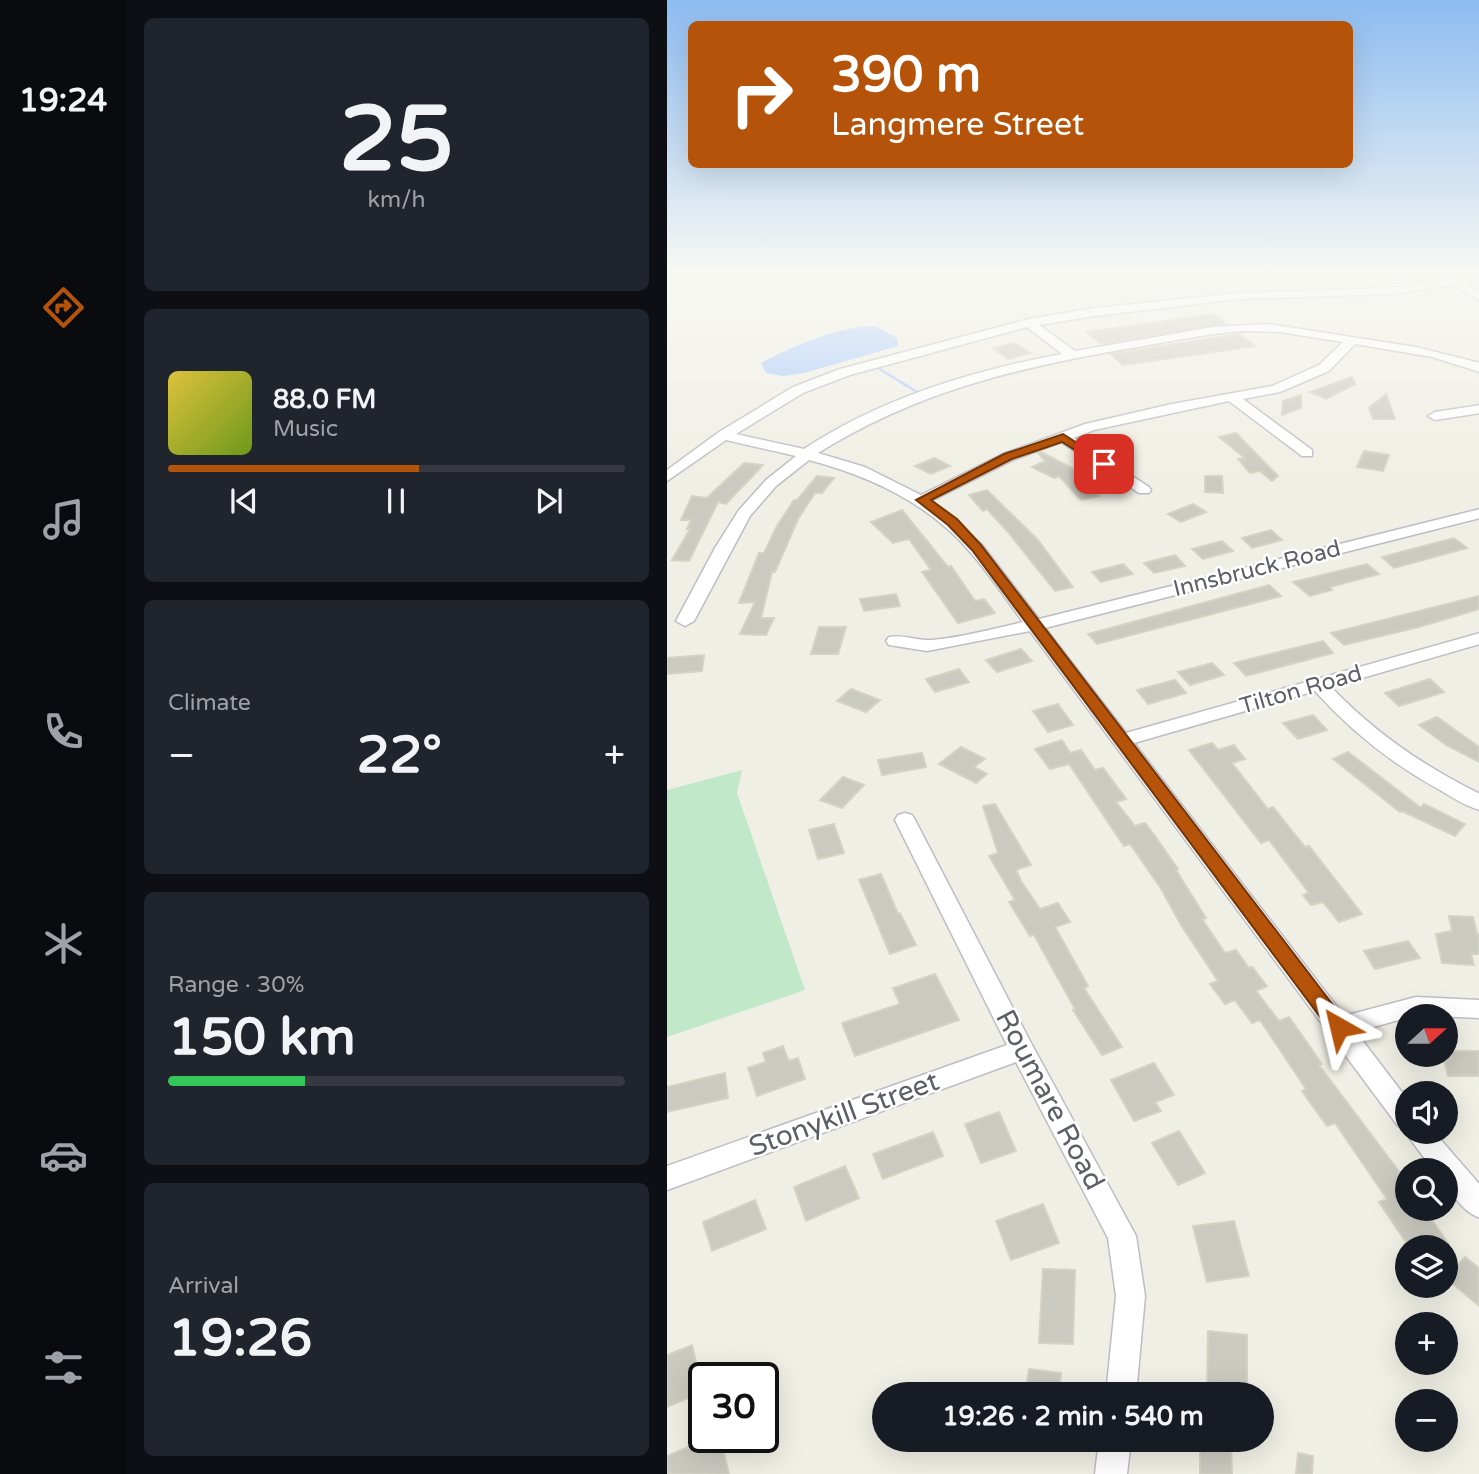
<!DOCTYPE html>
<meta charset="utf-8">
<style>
:root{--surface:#171b24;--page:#20242c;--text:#f1f3f6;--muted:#9ea1a6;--line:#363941;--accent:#b45309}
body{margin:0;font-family:"Varela Round",sans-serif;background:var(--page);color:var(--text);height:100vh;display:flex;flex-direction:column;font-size:26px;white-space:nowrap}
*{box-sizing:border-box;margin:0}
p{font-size:23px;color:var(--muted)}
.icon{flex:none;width:38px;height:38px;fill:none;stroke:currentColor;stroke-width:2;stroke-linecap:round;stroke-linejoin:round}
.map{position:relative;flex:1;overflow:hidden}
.side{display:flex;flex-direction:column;gap:18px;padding:18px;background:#0d0f14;width:541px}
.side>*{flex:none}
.hud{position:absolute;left:21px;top:21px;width:665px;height:147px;border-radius:10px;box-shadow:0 7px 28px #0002;background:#b45309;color:#fff;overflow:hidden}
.needle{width:46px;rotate:69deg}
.buttons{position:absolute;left:728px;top:1004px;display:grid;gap:14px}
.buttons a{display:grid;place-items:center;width:63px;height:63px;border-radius:50%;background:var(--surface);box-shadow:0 7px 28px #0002;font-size:35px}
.speed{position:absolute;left:21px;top:1362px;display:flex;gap:14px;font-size:35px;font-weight:700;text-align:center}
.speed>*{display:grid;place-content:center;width:91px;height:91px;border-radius:50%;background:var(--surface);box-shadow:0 7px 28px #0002;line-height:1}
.speed .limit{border:4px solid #111;border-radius:10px;background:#fff;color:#111}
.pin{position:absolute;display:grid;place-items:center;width:60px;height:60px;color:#fff;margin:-30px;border-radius:14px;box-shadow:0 4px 10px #0006}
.me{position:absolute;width:77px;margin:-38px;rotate:323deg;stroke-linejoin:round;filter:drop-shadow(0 0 5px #0008)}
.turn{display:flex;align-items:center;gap:24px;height:147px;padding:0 28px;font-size:32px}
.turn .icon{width:91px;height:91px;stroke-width:2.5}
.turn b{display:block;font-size:49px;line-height:60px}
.big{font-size:52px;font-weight:800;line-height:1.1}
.side .card{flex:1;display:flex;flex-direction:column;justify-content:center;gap:10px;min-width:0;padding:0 24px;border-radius:10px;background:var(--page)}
.side .dial{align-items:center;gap:0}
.dial b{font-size:91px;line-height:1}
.song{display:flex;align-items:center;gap:21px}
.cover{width:84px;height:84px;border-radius:10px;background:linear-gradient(135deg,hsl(50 70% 55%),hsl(80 70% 35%))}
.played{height:7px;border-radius:4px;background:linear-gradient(90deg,var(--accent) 55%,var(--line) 55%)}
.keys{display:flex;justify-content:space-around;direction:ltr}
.heat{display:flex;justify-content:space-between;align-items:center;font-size:38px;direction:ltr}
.charge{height:10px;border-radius:5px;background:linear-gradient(90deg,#34c759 30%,var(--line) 0)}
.trip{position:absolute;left:205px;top:1382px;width:402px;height:70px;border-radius:35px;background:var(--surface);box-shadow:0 7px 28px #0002;font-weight:800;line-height:70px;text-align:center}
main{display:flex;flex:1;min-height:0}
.menu{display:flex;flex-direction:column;width:126px;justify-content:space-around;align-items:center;background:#090b0e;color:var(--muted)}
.menu .icon{width:49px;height:49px}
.menu .selected{color:var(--accent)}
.menu b{font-size:32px;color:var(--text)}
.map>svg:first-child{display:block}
.green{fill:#c1e8c8}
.water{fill:#a6c9ff}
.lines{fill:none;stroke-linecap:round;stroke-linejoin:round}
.stream{stroke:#a6c9ff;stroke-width:2.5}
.building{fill:#cbcac1;stroke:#d5d2c3;stroke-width:2}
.street-casing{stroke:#bdbec4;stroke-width:3}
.street{fill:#fff;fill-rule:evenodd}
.route{fill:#b45309;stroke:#753606;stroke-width:2}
.labels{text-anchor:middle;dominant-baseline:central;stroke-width:5;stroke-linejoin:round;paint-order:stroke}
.street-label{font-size:23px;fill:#5d5f66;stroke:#fff}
.near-street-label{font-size:28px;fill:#5d5f66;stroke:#fff}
</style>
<main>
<nav class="menu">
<b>19:24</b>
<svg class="icon selected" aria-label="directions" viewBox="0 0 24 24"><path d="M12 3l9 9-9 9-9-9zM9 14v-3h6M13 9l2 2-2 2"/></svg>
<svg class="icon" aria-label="music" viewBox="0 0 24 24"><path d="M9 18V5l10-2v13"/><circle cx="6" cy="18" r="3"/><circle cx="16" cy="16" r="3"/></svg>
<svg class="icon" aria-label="phone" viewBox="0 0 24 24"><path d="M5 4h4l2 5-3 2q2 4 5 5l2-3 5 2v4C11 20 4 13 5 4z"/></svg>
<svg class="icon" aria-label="climate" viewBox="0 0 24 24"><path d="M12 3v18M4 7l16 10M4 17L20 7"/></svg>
<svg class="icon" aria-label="car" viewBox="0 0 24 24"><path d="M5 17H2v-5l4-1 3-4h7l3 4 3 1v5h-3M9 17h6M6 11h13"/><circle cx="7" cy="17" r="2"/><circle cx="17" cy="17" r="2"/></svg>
<svg class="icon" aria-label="filters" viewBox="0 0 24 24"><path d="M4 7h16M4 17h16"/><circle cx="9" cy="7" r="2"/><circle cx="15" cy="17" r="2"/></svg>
</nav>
<section class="side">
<div class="card dial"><b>25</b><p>km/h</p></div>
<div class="card">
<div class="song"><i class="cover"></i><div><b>88.0 FM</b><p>Music</p></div></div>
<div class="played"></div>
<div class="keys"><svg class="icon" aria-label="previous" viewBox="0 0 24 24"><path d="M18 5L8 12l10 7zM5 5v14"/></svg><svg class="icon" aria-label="pause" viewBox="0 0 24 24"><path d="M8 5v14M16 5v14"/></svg><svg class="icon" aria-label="next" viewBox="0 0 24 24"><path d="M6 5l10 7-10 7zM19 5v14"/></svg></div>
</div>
<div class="card"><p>Climate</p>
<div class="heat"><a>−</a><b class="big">22°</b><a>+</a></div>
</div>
<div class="card"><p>Range · 30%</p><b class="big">150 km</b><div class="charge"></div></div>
<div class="card"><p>Arrival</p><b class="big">19:26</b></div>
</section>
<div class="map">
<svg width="813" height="1474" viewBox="0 0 813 1474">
<rect width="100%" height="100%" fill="#f0efe5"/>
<!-- green -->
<path class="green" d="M75,770L70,793L138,990L0,1037V790Z"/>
<!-- water -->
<path class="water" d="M200,326L210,327L230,338L231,346L137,373L116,376L99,373L94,363C126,346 164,330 200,326Z"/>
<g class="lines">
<!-- stream -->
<path class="stream" d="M211,368L250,392"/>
</g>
<!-- building -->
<path class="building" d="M548,314L560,324L434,344L420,332Z
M572,334L588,346L456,365L444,354Z
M347,343L363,353L341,359L326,348Z
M685,377L688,384L659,399L643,392Z
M719,394L728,419H706L702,408Z
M634,395V408L615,415L616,401Z
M569,433L611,476L605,481L593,471L583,473L571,459L578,458L552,437Z
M697,451L722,455L716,471L690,467Z
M374,452L407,469L432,496L414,500L392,476L387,478L365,467L378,461L371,453Z
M267,458L283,466L264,474L248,466Z
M77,463L96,465L59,504L51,502L22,561L5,560L23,529H20L24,520H14L25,496L40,498Z
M150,476L167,478L155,493H148L131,519L108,572H105L94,618H107L99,635L73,634L88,602L72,603L92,553H97L110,526L127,500H130Z
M538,476H555L556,493L538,492Z
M320,490L370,539L406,587L388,591L341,532L320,509L316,511L302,495Z
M526,504L539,512L514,522L501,514Z
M235,510L281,567L284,566L308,601L317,599L328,613L291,623L255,572L264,570L242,539L226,543L204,522Z
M604,530L615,540L585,548L575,538Z
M787,538L800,548L727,568L715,557Z
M555,541L566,551L536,559L525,549Z
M508,555L518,566L487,573L477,563Z
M456,564L466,574L434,582L425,572Z
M700,564L712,574L663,587L665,590L643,596L626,582Z
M602,585L614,596L430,644L421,634Z
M229,594L233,606L197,611L193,599Z
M812,596V609L752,627L677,645L664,633Z
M152,627H179L171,654H144Z
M656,641L666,653L579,676L567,663Z
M354,649L365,661L330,672L319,660Z
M37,655L35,671L0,674V658Z
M545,663L557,675L523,685L511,672Z
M292,669L302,682L268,692L259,679Z
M763,679L777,692L732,706L718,693Z
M508,680L519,693L481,704L470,690Z
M184,689L213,700L199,712L170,701Z
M391,704L406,725L381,732L366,711Z
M646,715L660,730L631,739L616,723Z
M770,717L812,747V762L779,745L752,725Z
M395,740L403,753L414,750L428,770L436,768L459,799L449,802L468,826L478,823L488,836L511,869L509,870L539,918L535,919L558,953L569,950L582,968L585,967L600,986L589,991L612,1021L622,1017L655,1064L652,1065L740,1182V1209H757L781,1243L770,1248H743L712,1202L720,1199L668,1123L660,1126L635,1091L639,1089L593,1020L585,1023L568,1000L558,1004L543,984L551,981L514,925L493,887L463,844L457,846L402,764L383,769L368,749Z
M545,743L551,750L567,745L578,759L565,763L601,809L606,807L638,847L642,846L695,914L672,922L656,902L644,905L636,895L642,893L602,840L594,843L522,750Z
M294,747L318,759L307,767L320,774L309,783L272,764Z
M681,752L754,808L757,804L798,824L788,836L735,811L733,812L666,759Z
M255,753L259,767L215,775L211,760Z
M176,777L197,785L175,808L153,800Z
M328,804L364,865L349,870L354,881L373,909L391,903L403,922L388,927L421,986L417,988L455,1047L435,1055L406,1010L408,1009L367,935L363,936L342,902L348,900L322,856L331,853L316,806Z
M167,824L177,853L151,859L142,830Z
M214,874L231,914L233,913L249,945L223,954L192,880Z
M782,916L806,917L810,934H812V954H804L807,965L775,963L769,934L785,931Z
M741,941L753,958L708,969L697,951Z
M268,974L292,1020L188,1056L175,1023L233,1004L226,988Z
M116,1046L122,1061L131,1058L138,1079L90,1096L81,1068L99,1062L96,1053Z
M779,1051H812V1076H781L776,1055H779Z
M487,1063L507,1095L488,1102L494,1111L467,1121L444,1080Z
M58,1073L61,1098L0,1112V1087Z
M332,1112L349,1151L314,1163L298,1124Z
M512,1131L538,1173L511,1185L485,1143Z
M266,1132L276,1156L216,1179L206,1154Z
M178,1166L192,1198L139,1221L127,1187Z
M88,1200L99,1229L45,1251L36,1222Z
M376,1204L392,1243L344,1260L329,1221Z
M567,1221L582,1276L540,1282L526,1226Z
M798,1257L812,1268V1306L779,1278Z
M376,1269L408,1270L406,1344L372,1343Z
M541,1331L580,1335V1395L540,1391Z
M25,1345L36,1392L0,1407V1355Z
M362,1369L394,1373L392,1395H358Z
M45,1437H53L62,1474H0V1456Z
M533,1440H564L565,1474H533Z
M631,1453L646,1456L645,1474H629Z"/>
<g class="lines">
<!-- street casing -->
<g class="street-casing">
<path id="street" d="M813,274V280L798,283L813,291V300L786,285L724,294L572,299L428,316L372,325L408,351L546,327L601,324L749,347L813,363V372L765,357L688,344L662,371L613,392L576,399L645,450V456H635L562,401L427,430L407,438L482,487L484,490L482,493H472L394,442L346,460L264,501L315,545L372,619L813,509V518L378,628L459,733L813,633V644L664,687C707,732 756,766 813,794V810C798,806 785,797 773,790C725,764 684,731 648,691L467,743L677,1016L749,997L813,1000V1018L749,1015L689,1032L740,1099V1132H767L813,1185V1218C794,1211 779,1189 779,1171H767L738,1132L739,1129L731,1126L363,631L260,651L222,645L219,641L222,637C236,634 251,641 265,640C296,637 326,629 356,622C339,599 323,575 304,553C263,504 203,476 142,460L109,486L83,516L27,621L18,626L9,621L48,548L72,510L99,480L129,456L59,440L0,481V470L52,432L126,387L173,369L362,319L428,308L572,293L724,288ZM360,327L395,354C304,371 215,398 137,449L69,434L136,393L183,375ZM575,331L613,332L676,342L652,365L605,386L505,404L418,424L336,454L254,495L198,467L151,453C250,392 345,369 458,349C497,343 536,334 575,331Z
M813,405V413L768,420L761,416L768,412Z
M238,813L245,815L248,820L364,1043L469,1236L478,1296L469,1395H439L449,1296L441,1238L349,1062L0,1190V1166L340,1045L228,820L231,815Z
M432,1440H464L460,1474H428Z"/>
</g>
<!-- street -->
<use href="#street" class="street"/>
</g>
<!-- sky -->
<linearGradient id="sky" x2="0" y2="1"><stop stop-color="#8dbcf1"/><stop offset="0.57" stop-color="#f8f8f3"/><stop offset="1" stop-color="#f8f8f3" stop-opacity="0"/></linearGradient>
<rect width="813" height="479" fill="url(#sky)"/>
<!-- route -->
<path class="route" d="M396,434L443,464L433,466L395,442L345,459L264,500L290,519L314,545L679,1022L682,1027L679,1033L672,1035L665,1033L305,550L281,525L249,500L337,454Z"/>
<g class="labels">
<!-- street labels -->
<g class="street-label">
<text transform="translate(590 569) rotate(-14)">Innsbruck Road</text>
<text transform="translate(634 690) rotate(-16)">Tilton Road</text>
</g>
<!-- near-street labels -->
<g class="near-street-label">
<text transform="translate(383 1100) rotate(62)">Roumare Road</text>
<text transform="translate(177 1114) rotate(-20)">Stonykill Street</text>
</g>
</g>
</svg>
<div class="buttons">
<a><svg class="needle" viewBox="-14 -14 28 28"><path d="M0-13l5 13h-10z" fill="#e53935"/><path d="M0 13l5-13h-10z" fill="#9ea1a6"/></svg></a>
<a><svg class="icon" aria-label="sound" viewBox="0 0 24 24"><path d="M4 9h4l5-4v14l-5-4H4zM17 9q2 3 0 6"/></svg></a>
<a><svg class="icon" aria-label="search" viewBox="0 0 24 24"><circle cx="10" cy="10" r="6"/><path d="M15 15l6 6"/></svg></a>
<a><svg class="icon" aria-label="layers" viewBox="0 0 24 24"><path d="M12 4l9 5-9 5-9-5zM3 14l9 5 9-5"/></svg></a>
<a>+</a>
<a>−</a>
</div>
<div class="speed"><div class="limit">30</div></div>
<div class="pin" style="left:437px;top:464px;background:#d93025"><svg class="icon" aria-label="arrive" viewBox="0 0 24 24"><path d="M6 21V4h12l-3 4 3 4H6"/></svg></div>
<svg class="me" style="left:672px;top:1027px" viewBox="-20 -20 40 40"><path d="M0-17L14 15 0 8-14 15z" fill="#b45309" stroke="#fff" stroke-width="4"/></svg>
<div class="trip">19:26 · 2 min · 540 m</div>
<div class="hud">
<div class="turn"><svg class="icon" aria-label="right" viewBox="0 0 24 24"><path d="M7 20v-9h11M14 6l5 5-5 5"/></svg><div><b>390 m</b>Langmere Street</div></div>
</div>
</div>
</main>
